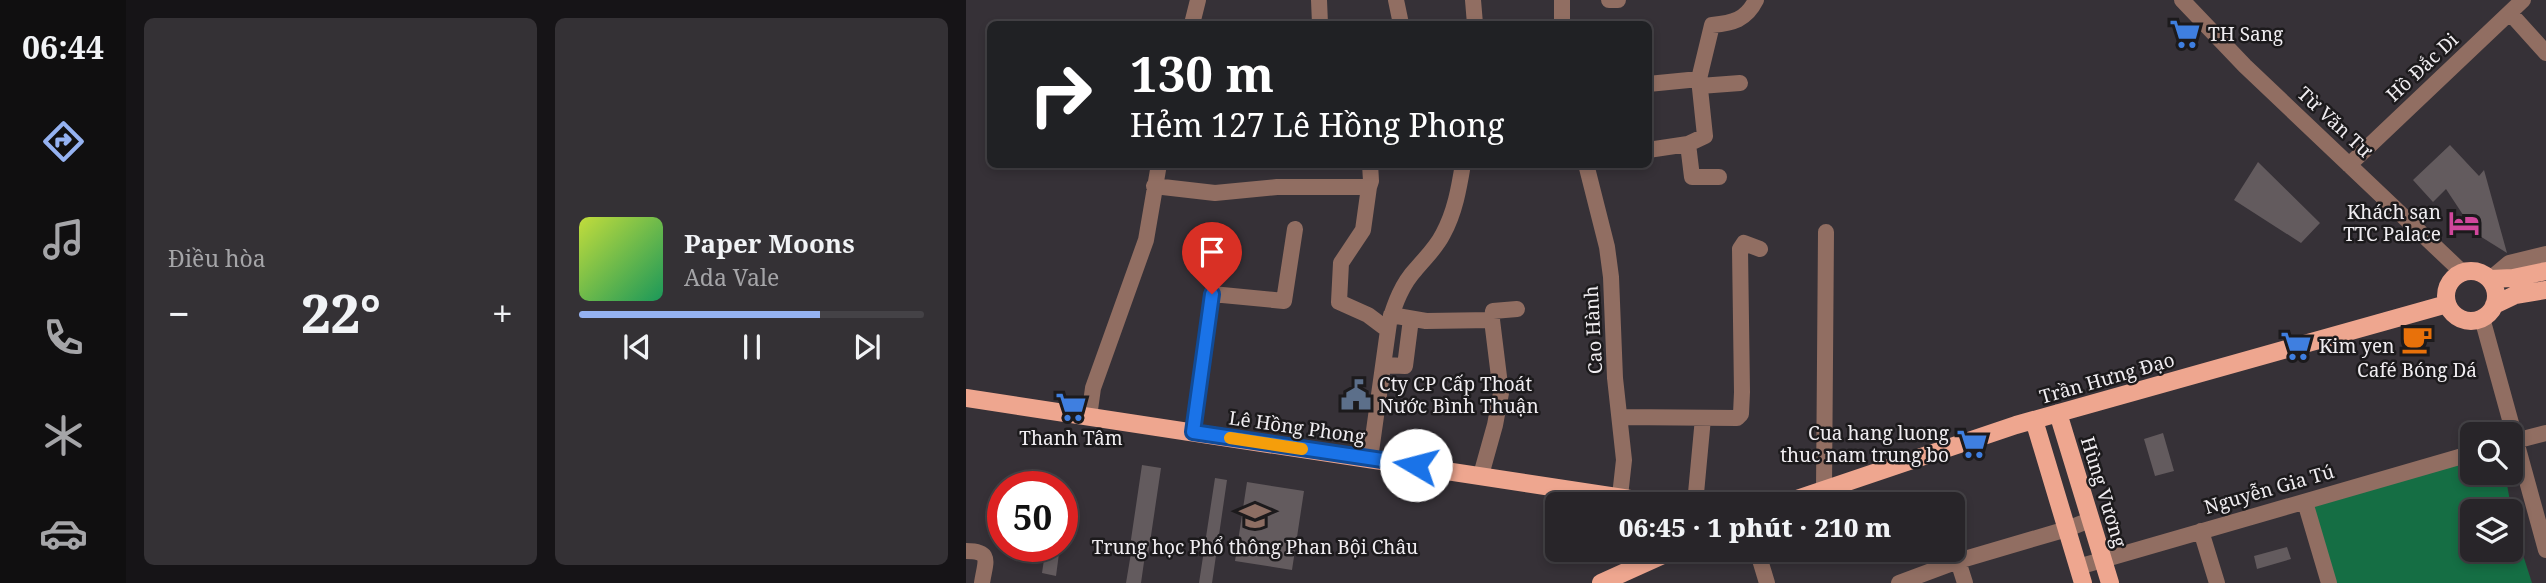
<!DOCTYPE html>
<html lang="vi">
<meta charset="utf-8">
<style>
:root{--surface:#282529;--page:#343135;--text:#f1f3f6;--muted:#a5a5a8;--line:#444246;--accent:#95b2f1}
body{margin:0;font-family:"Noto Serif",serif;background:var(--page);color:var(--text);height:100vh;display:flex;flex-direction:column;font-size:26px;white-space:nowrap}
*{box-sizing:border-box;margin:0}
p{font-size:23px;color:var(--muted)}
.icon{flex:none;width:38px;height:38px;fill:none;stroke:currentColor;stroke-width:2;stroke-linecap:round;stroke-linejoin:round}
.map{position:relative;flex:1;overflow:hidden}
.drawer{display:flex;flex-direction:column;gap:18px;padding:18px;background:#161417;width:840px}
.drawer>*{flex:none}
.banner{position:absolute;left:21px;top:21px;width:665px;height:147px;border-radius:10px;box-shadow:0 4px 10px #0003,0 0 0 2px var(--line);background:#202124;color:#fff;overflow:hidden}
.fabs{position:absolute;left:1494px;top:422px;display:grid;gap:14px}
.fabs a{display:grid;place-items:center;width:63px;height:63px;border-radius:10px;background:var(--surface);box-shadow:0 4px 10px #0003,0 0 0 2px var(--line);font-size:35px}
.speed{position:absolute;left:21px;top:471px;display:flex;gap:14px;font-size:35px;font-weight:700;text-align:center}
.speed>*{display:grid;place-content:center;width:91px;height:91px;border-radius:50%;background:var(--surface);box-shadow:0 4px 10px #0003,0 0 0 2px var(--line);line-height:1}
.speed .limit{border:10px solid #d22;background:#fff;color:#111}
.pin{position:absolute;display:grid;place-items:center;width:60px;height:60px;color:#fff;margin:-72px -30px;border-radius:50% 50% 50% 0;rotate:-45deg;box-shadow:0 0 7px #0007}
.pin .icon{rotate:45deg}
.me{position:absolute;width:77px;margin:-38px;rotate:278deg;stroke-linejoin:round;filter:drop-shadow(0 0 5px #0008)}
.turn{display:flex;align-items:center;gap:24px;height:147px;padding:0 28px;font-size:32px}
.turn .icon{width:91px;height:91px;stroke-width:2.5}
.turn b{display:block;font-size:49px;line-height:60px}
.big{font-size:52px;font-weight:800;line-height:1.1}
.drawer .card{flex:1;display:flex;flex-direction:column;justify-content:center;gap:10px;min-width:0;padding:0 24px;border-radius:10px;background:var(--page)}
.song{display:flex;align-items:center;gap:21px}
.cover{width:84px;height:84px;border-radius:10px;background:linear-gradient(135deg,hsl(70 70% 55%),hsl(150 70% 35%))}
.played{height:7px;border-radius:4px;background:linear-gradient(90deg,var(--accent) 70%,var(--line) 70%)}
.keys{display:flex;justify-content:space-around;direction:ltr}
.heat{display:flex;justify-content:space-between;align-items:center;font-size:38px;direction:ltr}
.drawer .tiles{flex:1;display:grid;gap:18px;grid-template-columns:repeat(2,1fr)}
.trip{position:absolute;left:579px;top:492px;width:420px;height:70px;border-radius:10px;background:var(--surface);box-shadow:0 4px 10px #0003,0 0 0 2px var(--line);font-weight:800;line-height:70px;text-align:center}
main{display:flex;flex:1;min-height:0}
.menu{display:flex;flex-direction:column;width:126px;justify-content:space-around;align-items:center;background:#100f10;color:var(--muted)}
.menu .icon{width:49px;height:49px}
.menu .current{color:var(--accent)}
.menu b{font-size:32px;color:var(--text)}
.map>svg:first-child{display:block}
.green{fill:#156e44;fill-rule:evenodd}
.building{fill:#635b5e}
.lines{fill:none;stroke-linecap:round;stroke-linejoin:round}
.minor{stroke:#916e62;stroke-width:16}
.major{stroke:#eea68f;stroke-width:18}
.route-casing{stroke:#114b97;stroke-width:18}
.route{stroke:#1a73e8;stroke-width:12}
.slow{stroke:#f59e0b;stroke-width:12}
.labels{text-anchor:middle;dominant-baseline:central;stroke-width:5;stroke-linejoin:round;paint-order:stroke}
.poi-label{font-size:19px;fill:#f0edf1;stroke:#1c1a1c;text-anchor:start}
.street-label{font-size:19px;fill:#f0edf1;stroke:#1c1a1c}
</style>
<main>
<nav class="menu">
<b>06:44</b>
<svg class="icon current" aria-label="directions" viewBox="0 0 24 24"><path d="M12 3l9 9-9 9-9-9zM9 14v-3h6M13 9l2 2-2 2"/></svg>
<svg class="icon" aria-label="music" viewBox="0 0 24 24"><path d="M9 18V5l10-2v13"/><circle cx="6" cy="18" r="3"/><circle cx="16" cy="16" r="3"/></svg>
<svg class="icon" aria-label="phone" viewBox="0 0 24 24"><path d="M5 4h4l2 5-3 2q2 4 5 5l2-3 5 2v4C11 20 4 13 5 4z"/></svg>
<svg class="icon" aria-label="climate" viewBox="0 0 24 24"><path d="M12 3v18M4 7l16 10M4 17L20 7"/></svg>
<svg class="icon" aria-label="car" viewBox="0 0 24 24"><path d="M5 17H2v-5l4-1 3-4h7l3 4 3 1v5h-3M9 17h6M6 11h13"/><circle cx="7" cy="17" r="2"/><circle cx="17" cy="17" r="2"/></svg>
</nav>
<section class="drawer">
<div class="tiles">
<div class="card"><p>Điều hòa</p>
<div class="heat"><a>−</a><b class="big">22°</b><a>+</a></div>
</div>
<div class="card">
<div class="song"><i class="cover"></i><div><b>Paper Moons</b><p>Ada Vale</p></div></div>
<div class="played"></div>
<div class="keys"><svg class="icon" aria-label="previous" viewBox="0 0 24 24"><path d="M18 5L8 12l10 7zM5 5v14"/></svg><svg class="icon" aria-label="pause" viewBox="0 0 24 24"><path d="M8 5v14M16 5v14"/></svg><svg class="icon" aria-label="next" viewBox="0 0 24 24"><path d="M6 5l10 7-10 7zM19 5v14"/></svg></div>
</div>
</div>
</section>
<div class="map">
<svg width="1580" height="583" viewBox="0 0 1580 583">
<rect width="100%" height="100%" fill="#363137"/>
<!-- green -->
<path class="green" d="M1507,459V472L1539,473L1549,530L1566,583H1367L1345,507ZM1507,511H1545V550H1507Z"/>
<!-- building -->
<path class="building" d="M1484,145L1513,176L1518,170L1541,253L1509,233L1480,189L1467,202L1447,180Z
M1292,162L1354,223L1335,243L1268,200Z
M1197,433L1208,471L1189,476L1178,439Z
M176,465L195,468L182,556L179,555L175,583H160L165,553H163Z
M249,478L261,480L246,583H233Z
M281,482L338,491L326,570L269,561Z
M80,546H94L90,576L76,573Z
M1321,547L1325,559L1291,569L1288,556Z"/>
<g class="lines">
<!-- minor -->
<path class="minor" d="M353,0L354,24
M430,0L435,24
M507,0L509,24
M596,0V24
M643,0H652
M1216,0L1279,66L1496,272
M1544,13L1580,53
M226,24L232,0
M682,84L733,79L746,25C767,23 780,20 790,0
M734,86L774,83
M722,144L726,177H753
M682,150L722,144L739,136L733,79
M620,164L641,247L645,277L649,378L658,460L654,496
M1383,165L1557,0
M188,186L249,193L311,187H403L405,181L404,164
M403,187L397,230L375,263L373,302L402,315L422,330
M1524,279L1543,263L1580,254
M425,315L460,321L526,320L535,393L529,425L515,475
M1516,318L1580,550
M526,320L527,311L551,309
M418,365L439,366L445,319
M123,417L127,388L180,240L193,164
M654,417L771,418L775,414L776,392L774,249L778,243L794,249
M227,432L246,294L318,301L329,229
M1545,442L1580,433
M404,459L423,323C429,303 436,284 450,269C460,257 470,248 477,234C489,212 493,188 497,164
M858,489L860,232
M1339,502L1363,583
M729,504L737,418
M1235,531L1251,583
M791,550L801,583
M0,551C27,551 19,562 16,583
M992,561L999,583
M1112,567L1507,453
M933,583L992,561L1101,529L1124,520"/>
<!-- major -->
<path class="major" d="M1480 296a25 25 0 1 1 50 0a25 25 0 1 1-50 0Z
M1524,279L1547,278L1580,271
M1528,305L1549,295L1580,290
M0,398L697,504
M1092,413L1144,583
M1068,420L1117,583
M816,504L1050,425L1481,304
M635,583L708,550"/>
</g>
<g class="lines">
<!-- route casing -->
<g class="route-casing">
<path id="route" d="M246,294L227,432L450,465"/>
</g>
<!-- route -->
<use href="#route" class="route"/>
<!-- slow -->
<path class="slow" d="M264,438L336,449"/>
</g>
<!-- icons -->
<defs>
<g id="supermarket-bare" transform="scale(2.415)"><path d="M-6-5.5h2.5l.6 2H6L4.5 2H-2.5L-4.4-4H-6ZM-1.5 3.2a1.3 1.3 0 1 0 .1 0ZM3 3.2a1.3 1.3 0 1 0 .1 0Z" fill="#3f7fe0" stroke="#1c1a1c" stroke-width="2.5" paint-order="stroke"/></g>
<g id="hotel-bare" transform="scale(2.415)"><path d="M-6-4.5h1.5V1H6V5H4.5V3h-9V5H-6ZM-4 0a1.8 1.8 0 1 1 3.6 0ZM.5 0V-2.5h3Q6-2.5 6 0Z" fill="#d1479c" stroke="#1c1a1c" stroke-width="2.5" paint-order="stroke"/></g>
<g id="cafe-bare" transform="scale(2.415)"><path d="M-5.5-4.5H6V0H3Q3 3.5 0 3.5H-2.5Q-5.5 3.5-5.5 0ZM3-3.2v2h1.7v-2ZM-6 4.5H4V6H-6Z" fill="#e8710a" stroke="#1c1a1c" stroke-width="2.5" paint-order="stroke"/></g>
<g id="civic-bare" transform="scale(2.415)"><path d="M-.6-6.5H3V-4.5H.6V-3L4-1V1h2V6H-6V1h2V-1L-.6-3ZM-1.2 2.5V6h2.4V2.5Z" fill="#5c6f8a" stroke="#1c1a1c" stroke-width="2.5" paint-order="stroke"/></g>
<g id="school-bare" transform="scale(2.415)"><path d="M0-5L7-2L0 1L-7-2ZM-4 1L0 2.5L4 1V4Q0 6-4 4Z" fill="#8d6e63" stroke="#1c1a1c" stroke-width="2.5" paint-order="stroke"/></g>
</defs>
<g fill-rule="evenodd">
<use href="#supermarket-bare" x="1219" y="34"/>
<use href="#hotel-bare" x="1498" y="223"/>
<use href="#cafe-bare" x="1451" y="339"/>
<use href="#supermarket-bare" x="1330" y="346"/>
<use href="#civic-bare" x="390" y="395"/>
<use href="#supermarket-bare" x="105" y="407"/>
<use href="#supermarket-bare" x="1006" y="444"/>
<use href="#school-bare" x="289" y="516"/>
</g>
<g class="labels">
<!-- poi labels -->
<g class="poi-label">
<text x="1242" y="34">TH Sang</text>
<text x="1475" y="212" text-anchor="end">Khách sạn<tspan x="1475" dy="22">TTC Palace</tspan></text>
<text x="1353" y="346">Kim yen</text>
<text x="1451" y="370" text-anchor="middle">Café Bóng Dá</text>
<text x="413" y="384">Cty CP Cấp Thoát<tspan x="413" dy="22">Nước Bình Thuận</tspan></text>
<text x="983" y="433" text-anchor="end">Cua hang luong<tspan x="983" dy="22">thuc nam trung bo</tspan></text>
<text x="105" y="438" text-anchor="middle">Thanh Tâm</text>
<text x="289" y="547" text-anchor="middle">Trung học Phổ thông Phan Bội Châu</text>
</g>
<!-- street labels -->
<g class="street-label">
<text transform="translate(1456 67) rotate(-43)">Hồ Đắc Di</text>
<text transform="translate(1369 122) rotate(43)">Từ Văn Tư</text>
<text transform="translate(627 330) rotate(-93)">Cao Hành</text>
<text transform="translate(1141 378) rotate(-16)">Trần Hưng Đạo</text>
<text transform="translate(331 427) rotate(8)">Lê Hồng Phong</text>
<text transform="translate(1303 489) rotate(-16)">Nguyễn Gia Tú</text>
<text transform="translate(1138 492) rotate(73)">Hùng Vương</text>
</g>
</g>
</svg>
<div class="fabs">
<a><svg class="icon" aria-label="search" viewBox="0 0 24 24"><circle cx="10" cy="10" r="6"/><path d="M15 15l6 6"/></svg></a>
<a><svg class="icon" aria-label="layers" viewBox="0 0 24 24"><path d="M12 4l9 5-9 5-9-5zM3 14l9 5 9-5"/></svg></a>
</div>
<div class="speed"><div class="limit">50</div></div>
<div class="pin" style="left:246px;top:294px;background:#d93025"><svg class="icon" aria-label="arrive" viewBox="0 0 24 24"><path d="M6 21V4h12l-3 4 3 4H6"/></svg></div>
<svg class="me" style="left:450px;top:465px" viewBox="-20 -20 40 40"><circle r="19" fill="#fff"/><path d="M0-13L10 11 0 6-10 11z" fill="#1a73e8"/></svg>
<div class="trip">06:45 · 1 phút · 210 m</div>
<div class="banner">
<div class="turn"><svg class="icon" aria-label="right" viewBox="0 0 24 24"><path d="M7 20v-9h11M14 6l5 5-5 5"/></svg><div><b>130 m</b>Hẻm 127 Lê Hồng Phong</div></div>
</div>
</div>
</main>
